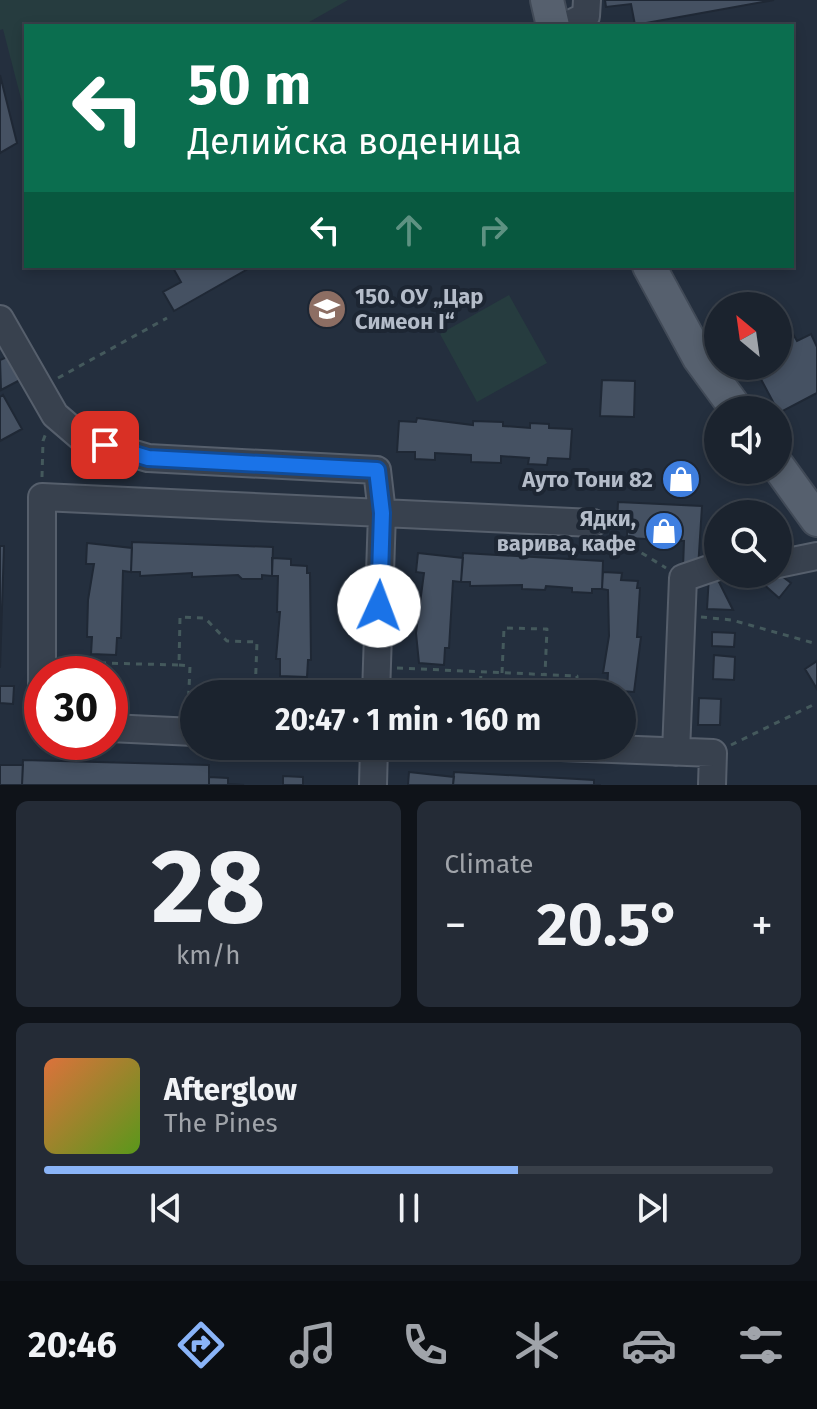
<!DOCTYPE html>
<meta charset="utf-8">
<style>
:root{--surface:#1b232e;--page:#242b36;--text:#f1f3f6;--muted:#a0a4aa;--line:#39404a;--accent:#8ab4f8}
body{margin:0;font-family:"Fira Sans",sans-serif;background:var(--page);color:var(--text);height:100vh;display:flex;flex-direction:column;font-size:30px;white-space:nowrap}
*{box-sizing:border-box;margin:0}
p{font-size:26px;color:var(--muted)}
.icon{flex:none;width:44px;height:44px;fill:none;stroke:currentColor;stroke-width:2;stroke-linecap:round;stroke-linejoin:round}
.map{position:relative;height:785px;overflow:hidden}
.panel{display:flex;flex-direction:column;gap:16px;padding:16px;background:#0f1319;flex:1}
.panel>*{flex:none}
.hud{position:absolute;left:24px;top:24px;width:770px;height:244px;border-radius:0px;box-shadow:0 4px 12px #0003,0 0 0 2px var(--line);background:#0b6e4f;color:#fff;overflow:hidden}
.needle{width:52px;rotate:331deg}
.controls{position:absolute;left:704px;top:292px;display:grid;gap:16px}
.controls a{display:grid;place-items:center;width:88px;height:88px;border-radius:50%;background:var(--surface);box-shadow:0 4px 12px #0003,0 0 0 2px var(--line);font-size:40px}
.speed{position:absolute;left:24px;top:656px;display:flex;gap:16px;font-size:40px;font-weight:700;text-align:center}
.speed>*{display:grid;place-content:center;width:104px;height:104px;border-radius:50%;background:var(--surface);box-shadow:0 4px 12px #0003,0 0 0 2px var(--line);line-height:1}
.speed .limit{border:12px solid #d22;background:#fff;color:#111}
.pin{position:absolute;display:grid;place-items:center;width:68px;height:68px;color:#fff;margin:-34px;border-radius:16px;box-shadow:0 4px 12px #0006}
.me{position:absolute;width:88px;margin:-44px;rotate:2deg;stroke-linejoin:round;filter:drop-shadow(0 0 6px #0008)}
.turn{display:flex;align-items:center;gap:28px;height:168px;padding:0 32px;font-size:36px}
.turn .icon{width:104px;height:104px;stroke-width:2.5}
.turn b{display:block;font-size:56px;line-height:68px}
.lanes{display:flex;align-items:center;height:76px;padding:0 32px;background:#0003;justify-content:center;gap:40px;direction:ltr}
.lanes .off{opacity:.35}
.big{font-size:60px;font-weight:700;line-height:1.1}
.panel .widget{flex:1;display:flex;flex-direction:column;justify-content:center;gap:12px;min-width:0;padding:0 28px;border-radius:12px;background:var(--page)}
.panel .dial{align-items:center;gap:0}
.dial b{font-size:104px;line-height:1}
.song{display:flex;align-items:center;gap:24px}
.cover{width:96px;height:96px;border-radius:12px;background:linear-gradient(135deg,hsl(20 70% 55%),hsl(90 70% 35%))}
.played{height:8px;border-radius:4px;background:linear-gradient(90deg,var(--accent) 65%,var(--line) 65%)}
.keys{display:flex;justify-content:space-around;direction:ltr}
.heat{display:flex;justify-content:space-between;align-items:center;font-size:44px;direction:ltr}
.panel .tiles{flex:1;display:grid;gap:16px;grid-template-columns:1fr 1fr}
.widget:last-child{grid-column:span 2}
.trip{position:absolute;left:180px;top:680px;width:456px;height:80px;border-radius:40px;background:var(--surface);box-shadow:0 4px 12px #0003,0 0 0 2px var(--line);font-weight:700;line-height:80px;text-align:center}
.dock{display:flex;height:128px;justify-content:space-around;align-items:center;background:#0b0e12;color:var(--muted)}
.dock .icon{width:56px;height:56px}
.dock .selected{color:var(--accent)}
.dock b{font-size:36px;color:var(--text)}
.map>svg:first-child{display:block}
.green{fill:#263c3f}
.building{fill:#455162;stroke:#1f2835;stroke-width:2}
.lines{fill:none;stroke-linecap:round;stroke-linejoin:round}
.minor-casing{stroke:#565f6c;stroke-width:30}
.major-casing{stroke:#414a57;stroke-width:36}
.path{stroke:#44595c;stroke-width:3;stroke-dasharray:6 6;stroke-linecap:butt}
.minor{stroke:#38414e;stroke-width:26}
.major{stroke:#56606e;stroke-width:32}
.route-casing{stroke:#114b97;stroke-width:20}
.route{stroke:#1a73e8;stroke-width:14}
.labels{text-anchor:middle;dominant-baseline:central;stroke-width:8;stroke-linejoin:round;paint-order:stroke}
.poi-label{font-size:22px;font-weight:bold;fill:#b4bcc9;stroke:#1d2633;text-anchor:end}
</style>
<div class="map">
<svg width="817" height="785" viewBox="0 0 817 785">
<rect width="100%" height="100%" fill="#242f3e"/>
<!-- green -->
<path class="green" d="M0,0H348L302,26H26V118L3,29L0,30Z
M509,295L547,363L477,402L440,334Z"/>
<!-- building -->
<path class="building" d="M605,0H774L635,25L631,4L606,7Z
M0,75L17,143L0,153Z
M172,266H253L174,311L163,292L181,282Z
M778,308L797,341L811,334L817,347V393L779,413L754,366H778Z
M7,357L20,380L1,390L0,360Z
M602,380L635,381L634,417L600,416Z
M3,395L22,429L0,441V397Z
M417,418L473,425V421L503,422V426L530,428V423L549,424V428L572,429L570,459L548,458L547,465L528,464L529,458L501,456V463L471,462V455L435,453V460L415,459V452H397L399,421L416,422Z
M618,502L702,506L698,569L683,568L684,541L627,538V524H617Z
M132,542L273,547L272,576L262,575V579H242L238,575L192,577V573L140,576V572H131Z
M87,543L132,548L131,572L123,571L121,638H117L116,655L91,654L92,637H87L88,600L94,564H86Z
M0,546H4L0,668Z
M418,553L463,558L461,582L453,581L449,648H445L444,665L419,663L416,633L424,573L416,572Z
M463,553L603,561L602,589H592V593L572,592V588L546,586L545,590L522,589V585L470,586V582H461Z
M272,558L291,559V565L307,566V573H310L311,660H308L307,677L280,676V659H276L280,612H277L278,576H272Z
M603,572L622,573L621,580L638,581L637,588H640L637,637H641L634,692L607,690L608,673H603L609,636L608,590L602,589Z
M752,574H779L791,583L779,598Z
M709,576H716L733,610L707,609Z
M712,632L735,633L734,647L712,646Z
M714,655L735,657L734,680L713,679Z
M817,661V689L805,669Z
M0,686H14L13,704L0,703Z
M416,690L460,692V694H416Z
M699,698L721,699L720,725H698Z
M23,760L209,765V785H22Z
M0,765H23L22,785H0Z
M409,772L454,777L453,785H408Z
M454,772L594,780V785H601H453Z
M283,776L303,777V785H283Z
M209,777L228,778V784L244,785H209Z"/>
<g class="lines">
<!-- minor casing -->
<g class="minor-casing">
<path id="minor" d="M566,26L586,16L587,0
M0,319L55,415L83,439L148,458L377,470L382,513L376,694
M778,564L817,556
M42,726V497L593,523
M110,728L194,732
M536,746L713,753L712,785
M676,752L683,578L718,566
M373,785L374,746"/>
</g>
<!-- major casing -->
<g class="major-casing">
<path id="major" d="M547,0L553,26
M649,266L699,358L737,410
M778,466L817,520"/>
</g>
<!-- path -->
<path class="path" d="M58,378L167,318
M42,477L43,441L46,433
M611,534L666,568
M701,617L732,620L817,644
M64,662L179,665L180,617L205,618L227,641L257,642L255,694
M179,665L190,666L188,711
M397,668L577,676V694
M502,673L504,628L547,629L545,674
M256,681L356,684
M480,694L481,672
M731,745L817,703"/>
<!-- minor -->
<use href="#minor" class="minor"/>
<!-- major -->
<use href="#major" class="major"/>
</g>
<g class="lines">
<!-- route casing -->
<g class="route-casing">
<path id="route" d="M105,445L148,458L377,470L382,513L379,606"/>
</g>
<!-- route -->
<use href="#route" class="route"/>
</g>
<!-- icons -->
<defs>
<g id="school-disc" transform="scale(2)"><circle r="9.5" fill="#8d6e63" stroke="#1d2633"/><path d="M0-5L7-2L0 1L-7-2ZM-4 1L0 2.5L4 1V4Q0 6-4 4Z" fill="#fff"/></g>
<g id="shop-disc" transform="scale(2)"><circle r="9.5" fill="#3f7fe0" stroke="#1d2633"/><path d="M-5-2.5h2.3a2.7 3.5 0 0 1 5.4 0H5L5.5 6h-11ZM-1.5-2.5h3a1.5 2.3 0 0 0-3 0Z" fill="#fff"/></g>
</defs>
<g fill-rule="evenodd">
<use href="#school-disc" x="327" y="309"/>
<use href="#shop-disc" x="681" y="479"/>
<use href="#shop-disc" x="664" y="531"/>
</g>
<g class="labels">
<!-- poi labels -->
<g class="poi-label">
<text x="355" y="296" text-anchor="start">150. ОУ „Цар<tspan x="355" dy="25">Симеон I“</tspan></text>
<text x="653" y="479">Ауто Тони 82</text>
<text x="636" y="518">Ядки,<tspan x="636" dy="25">варива, кафе</tspan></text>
</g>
</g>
</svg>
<div class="controls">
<a><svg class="needle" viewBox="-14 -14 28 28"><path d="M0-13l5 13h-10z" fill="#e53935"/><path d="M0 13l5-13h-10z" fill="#a0a4aa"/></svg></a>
<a><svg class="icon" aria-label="sound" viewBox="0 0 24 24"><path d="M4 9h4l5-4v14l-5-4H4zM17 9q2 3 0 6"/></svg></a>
<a><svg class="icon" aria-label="search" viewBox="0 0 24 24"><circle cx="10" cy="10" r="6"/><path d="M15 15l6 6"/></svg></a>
</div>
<div class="speed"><div class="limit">30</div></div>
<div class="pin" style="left:105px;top:445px;background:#d93025"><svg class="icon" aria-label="arrive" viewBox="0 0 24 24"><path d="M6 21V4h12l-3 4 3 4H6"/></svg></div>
<svg class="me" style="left:379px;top:606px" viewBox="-20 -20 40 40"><circle r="19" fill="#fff"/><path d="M0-13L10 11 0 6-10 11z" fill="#1a73e8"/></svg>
<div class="trip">20:47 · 1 min · 160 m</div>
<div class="hud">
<div class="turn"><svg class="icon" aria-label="left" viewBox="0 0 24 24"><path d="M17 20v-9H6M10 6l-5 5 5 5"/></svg><div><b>50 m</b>Делийска воденица</div></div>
<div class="lanes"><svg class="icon" aria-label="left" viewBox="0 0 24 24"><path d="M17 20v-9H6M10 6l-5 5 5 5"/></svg><svg class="icon off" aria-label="ahead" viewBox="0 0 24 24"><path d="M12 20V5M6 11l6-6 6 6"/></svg><svg class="icon off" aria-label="right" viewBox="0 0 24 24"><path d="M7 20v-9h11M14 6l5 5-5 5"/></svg></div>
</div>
</div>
<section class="panel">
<div class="tiles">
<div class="widget dial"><b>28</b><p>km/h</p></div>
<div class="widget"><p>Climate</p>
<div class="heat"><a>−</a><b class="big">20.5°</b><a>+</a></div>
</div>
<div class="widget">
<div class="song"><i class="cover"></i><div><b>Afterglow</b><p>The Pines</p></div></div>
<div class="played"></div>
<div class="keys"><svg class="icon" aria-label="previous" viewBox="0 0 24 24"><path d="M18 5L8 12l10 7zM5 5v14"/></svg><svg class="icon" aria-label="pause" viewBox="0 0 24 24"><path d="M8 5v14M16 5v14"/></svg><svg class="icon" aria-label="next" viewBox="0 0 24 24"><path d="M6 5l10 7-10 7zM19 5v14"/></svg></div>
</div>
</div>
</section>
<nav class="dock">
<b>20:46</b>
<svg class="icon selected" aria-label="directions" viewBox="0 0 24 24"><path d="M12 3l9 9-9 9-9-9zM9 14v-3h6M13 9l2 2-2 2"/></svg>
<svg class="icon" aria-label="music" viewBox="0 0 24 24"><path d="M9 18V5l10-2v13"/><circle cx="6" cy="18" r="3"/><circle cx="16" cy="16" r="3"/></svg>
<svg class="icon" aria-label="phone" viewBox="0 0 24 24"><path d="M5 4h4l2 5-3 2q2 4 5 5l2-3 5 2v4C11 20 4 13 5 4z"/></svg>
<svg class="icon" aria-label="climate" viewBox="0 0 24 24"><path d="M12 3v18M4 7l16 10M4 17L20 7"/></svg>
<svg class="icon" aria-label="car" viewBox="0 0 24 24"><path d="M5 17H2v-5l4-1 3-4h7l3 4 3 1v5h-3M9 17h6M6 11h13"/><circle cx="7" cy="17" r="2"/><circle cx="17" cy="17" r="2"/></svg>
<svg class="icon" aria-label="filters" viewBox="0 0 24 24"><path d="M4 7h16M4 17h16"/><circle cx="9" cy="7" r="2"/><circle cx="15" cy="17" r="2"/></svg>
</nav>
